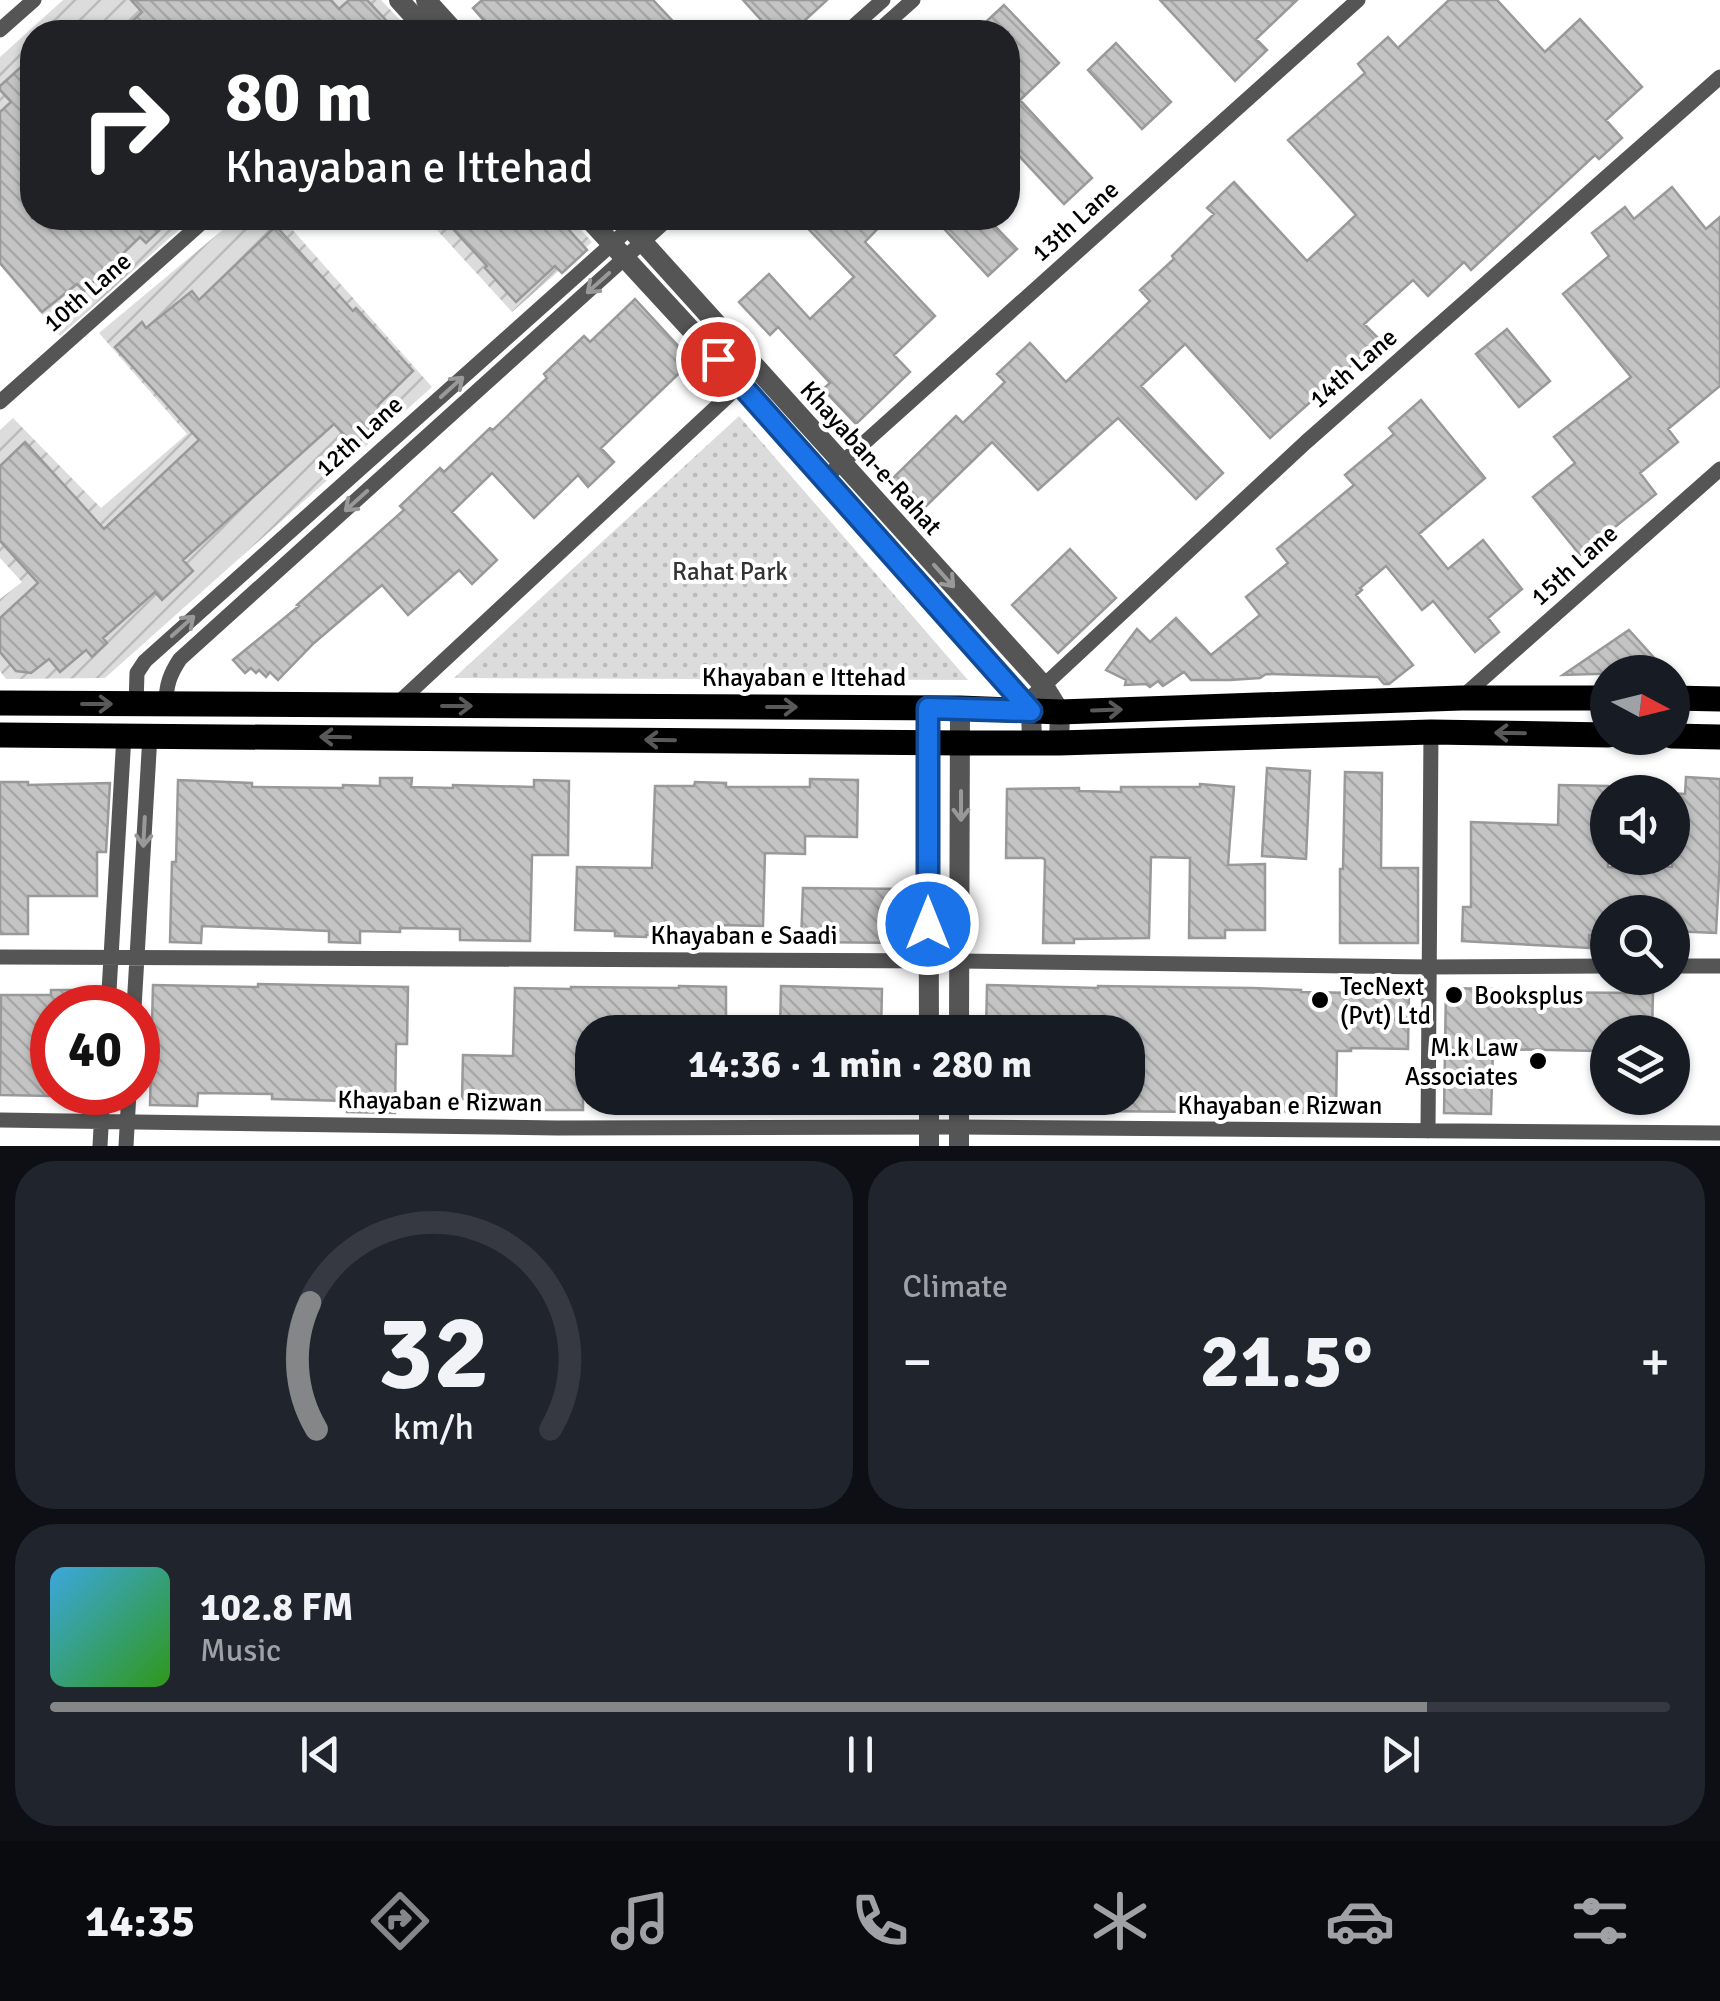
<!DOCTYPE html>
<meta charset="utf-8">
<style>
:root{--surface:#171b24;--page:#20242c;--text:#f1f3f6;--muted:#9ea1a6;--line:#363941;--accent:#858687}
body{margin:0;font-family:Signika,sans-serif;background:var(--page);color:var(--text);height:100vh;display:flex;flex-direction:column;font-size:38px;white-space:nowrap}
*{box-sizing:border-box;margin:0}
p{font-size:32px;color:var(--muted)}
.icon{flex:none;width:55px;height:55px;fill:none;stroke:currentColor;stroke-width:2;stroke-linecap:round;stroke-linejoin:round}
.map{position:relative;height:1146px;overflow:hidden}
.sheet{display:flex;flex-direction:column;gap:15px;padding:15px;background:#0d0f14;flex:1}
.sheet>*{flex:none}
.top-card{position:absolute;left:20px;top:20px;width:1000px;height:210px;border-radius:40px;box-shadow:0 2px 8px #0004;background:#202124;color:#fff;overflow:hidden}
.needle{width:65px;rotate:97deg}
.buttons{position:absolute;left:1590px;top:655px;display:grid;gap:20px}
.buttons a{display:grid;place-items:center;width:100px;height:100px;border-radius:50%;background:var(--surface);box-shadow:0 2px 8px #0004;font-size:50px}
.speed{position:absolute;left:30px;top:985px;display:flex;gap:20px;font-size:50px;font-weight:700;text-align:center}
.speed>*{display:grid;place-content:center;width:130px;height:130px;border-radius:50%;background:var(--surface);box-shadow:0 2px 8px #0004;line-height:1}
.speed .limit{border:15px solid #d22;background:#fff;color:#111}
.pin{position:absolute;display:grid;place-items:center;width:85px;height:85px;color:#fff;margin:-42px;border:5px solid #fff;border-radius:50%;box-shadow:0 2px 10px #0007}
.me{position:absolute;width:110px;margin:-55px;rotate:0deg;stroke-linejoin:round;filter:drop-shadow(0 0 8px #0008)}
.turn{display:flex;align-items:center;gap:35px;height:210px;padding:0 40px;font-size:45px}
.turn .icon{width:130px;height:130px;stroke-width:2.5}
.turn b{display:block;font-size:70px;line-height:85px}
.big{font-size:75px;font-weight:800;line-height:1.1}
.sheet .tile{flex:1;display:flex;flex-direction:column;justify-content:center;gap:15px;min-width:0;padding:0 35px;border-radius:40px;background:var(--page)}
.sheet .dial{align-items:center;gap:0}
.dial svg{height:260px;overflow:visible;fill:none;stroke:var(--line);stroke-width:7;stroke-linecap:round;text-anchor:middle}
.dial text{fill:var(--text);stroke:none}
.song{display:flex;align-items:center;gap:30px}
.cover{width:120px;height:120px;border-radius:15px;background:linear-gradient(135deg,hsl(200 70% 55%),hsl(110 70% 35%))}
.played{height:10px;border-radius:5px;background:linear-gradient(90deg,var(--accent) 85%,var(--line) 85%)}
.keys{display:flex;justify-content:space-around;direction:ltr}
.heat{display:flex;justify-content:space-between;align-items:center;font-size:55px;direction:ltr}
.sheet .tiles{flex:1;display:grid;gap:15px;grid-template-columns:1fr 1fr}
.tile:last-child{grid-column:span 2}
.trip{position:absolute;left:575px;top:1015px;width:570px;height:100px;border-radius:40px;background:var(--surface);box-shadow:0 2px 8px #0004;font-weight:800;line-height:100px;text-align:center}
.dock{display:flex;height:160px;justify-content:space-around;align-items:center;background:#090b0e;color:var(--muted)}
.dock .icon{width:70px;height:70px}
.dock .selected{color:var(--accent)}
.dock b{font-size:45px;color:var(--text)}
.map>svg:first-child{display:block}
.grass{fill:url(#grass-dots)}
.garden{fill:url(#garden-furrows)}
.building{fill:url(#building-back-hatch);stroke:#999;stroke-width:2.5}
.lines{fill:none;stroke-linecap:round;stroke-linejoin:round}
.minor{stroke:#555;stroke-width:15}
.tertiary{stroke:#555;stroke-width:20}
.primary{stroke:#000;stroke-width:25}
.oneway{stroke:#999}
.oneway2{stroke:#595959}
.route-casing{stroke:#114b97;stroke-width:25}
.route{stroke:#1a73e8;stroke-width:18}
.poi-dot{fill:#000;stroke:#fff;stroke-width:4}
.labels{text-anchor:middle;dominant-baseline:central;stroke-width:8;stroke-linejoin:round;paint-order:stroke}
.street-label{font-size:25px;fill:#000;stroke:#fff}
.park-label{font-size:25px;fill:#333;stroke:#fff}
.poi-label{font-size:25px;fill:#000;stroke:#fff;text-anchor:start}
</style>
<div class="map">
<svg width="1720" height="1146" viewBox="0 0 1720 1146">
<defs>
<pattern id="grass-dots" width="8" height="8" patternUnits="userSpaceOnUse" patternTransform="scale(2.5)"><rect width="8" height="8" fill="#dcdcdc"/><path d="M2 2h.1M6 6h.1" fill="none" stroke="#bbb" stroke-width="1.8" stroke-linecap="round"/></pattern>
<pattern id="garden-furrows" width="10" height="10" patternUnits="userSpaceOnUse" patternTransform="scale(2.5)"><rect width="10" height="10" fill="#dcdcdc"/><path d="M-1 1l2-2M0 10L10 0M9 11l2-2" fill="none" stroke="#bbb"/></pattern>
<pattern id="building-back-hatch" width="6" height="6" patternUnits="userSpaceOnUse" patternTransform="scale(2.5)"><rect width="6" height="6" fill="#c4c4c4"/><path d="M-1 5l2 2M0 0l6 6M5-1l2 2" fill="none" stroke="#a7a7a7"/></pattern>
</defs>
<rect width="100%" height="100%" fill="#fff"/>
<!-- grass -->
<path class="grass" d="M739,416L968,680L454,678Z"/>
<!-- garden -->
<path class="garden" d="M63,0H381L405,25L397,32H32V218H192L60,336L0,265V57Z
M237,218H282L432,387L105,678L6,679L0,671V599L22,582L0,558V430L13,418L101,508L187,434L99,333Z
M426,218H570L592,242L512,312Z"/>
<!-- building -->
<path class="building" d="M131,0H331L339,9L349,0H367L397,32H121L142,12Z
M482,0H653L683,32H554L544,21L532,32H494L473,8Z
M743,0H827L804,21L806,24L796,32H772Z
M1160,0H1297L1256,39L1267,50L1235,81Z
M1449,0H1497L1545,52L1580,19L1642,87L1606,120L1622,138L1599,159L1595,155L1471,270L1464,262L1428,296L1413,280L1364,324L1380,340L1270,438L1185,344L1141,386L1223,473L1196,499L1118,418L1038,490L992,442L922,510L892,479L956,416L963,423L1005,382L997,374L1030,343L1066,382L1150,301L1140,290L1174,259L1172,256L1214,214L1207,208L1234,182L1307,261L1356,215L1288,140L1365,73L1358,64L1388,37L1398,48Z
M1004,5L1059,63L1020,100L1092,178L1064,204L1008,144V32H975Z
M1116,43L1171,102L1142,129L1088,70Z
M32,57V218H172L146,243L140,237L84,291L77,284L42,312L0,263V112L11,102L0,90V86Z
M1672,187L1706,229L1720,217V386L1668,429L1678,442L1640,473L1656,494L1580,555L1533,497L1575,463L1554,437L1631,377L1563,294L1609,256L1592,233L1625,207L1634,219Z
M443,218H558L587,250L562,273L555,266L516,302L485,268L487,266Z
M798,218H888L865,242L935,316L894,355L910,372L856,424L823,389L830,383L778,327L770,335L739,302L769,274L810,319L854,277Z
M934,218H987L1017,249L988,276Z
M276,226L353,311L356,308L413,371L378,405L388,416L354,446L334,424L183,560L193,571L162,600L155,592L103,638L107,643L92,657L86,650L60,672L49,659L31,673L16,671L0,652V618L38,583L0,541V466L25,442L104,529L199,440L115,347L142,322L146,328L192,291L199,300Z
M635,299L692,361L601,448L614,462L588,487L578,475L534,518L492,473L452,512L497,560L472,584L459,570L408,615L382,585L314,643L278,680L270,672L266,677L259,670L256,673L251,668L245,673L233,660L299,606L297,605L404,510L400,506L440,468L444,472L490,428L493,430L547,378L544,374L584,336L590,342Z
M1507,329L1550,381L1519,407L1476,354Z
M1421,400L1485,478L1419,534L1448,569L1483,540L1522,589L1488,618L1499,632L1475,652L1433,601L1422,610L1386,566L1360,588L1362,590L1356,595L1413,665L1389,684H1384L1378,677L1266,674L1260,678L1230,680H1191L1184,672L1163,686L1158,681L1150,687L1146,684L1125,685L1126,680L1106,670L1137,629L1150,642L1176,618L1211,655L1260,615L1246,597L1288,563L1277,549L1354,485L1345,475L1394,434L1389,428Z
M1070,549L1116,598L1058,653L1012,605Z
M1629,630L1667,672L1563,675Z
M1267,768L1310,771L1306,859L1262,856Z
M1345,772L1382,773L1381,868H1418V943H1340V869H1343Z
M1686,777L1720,779V857L1716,933L1672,931V912H1608V936L1589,935V948L1462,941L1463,907H1471V822L1558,825L1559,785L1608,786V867L1640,869V865L1672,867V793L1685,794Z
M380,778H412L411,787L453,788V785L534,787V780L569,781L568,855H532L530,941L460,940V929L400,928V932L360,931V943L329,942V931L202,926L201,943L170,942L172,862H176L178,780L252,783V787L343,788V785L380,786Z
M810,779L858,780L857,837L805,836V854L765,853L763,926L722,925V935H646V937L615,936V931L575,930L577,867L652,868L655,786H694L695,782L726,783V787H810Z
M0,782H28V785L110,783L106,852H97V896H28V934H0Z
M1200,784L1234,787L1228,865L1265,864V930H1225V938H1189L1190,858L1151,857L1149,938L1074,939V943H1043L1045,860L1043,858H1006L1007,789L1079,788V791L1121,792V787H1200Z
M803,888L909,889L908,943L801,942Z
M258,984L408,987L407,1044H396L395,1113L347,1112V1101L272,1099V1094L198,1093L197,1106L150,1105L153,985L258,987Z
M987,985L1098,988V986L1253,988L1301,990V992L1361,993L1362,990L1409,991L1408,1049L1351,1048V1051H1337L1336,1114L1210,1109V1112L1081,1111V1098H1128V1032H986Z
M679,986L726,987V1032H592V1044H583V1110H528V1101L462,1099L463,1055L513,1056L515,988L571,989V987L679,988Z
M781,986L882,989L881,1032H780Z
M1446,988L1494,989L1493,992L1653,993L1652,1032H1608V1049H1598V1051L1493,1049L1491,1114L1444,1113Z
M51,990H97V1008H52V1096L0,1095L1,995H51Z"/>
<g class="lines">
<!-- minor -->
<path class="minor" d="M0,30L34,0
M847,32L883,0
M877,32L913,0
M0,402L207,218
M825,478L1358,0
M1461,698L1720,469
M1025,703L1306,442L1720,77
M136,704L137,673L145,661L641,218
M166,704C166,685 170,674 180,659L669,218
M396,705L741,384
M0,957L960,961L1428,967L1608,966
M1672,966H1720
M108,1008L124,735
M134,1008L150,735
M0,1120L557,1128L959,1127L1720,1133
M1428,1131L1431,732
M100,1146L103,1092
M126,1146L129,1092"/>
<!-- tertiary -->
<path class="tertiary" d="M399,0L428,32
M426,0L455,32
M588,218L741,384L1031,711L1032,741
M621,218L1044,686L1060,712L1059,743
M928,708L929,1032
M959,1032L960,708
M929,1098V1146
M959,1146V1098"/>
<!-- primary -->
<path class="primary" d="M1672,698L1720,699
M0,703L960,708L1060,712L1461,698H1608
M0,735L961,743H1059L1431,732L1608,735
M1672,736L1720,737"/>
</g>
<!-- one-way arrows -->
<defs><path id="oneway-shaft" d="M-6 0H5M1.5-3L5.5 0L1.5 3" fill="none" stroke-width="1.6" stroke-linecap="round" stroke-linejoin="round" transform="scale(2.5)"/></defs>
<g class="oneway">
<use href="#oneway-shaft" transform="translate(598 283) rotate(138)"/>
<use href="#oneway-shaft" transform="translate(452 387) rotate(-42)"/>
<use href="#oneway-shaft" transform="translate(356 501) rotate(138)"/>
<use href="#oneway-shaft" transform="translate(944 576) rotate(48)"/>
<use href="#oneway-shaft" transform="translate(183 626) rotate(-42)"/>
<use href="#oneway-shaft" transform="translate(961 806) rotate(90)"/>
<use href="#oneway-shaft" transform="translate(144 832) rotate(93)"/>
</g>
<g class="oneway2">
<use href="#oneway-shaft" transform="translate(97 704)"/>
<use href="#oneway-shaft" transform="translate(457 706)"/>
<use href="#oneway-shaft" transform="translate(782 707)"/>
<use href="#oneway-shaft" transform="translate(1107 710) rotate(-2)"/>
<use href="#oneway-shaft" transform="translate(1510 733) rotate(-179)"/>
<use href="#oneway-shaft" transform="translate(335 737) rotate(-179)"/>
<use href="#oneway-shaft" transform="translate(660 740) rotate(-179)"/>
</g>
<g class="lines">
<!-- route casing -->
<g class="route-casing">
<path id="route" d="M718,359L1031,711L928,708V924"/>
</g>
<!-- route -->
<use href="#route" class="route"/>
</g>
<!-- markers -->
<g class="poi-dot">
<circle cx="1454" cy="995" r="10"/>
<circle cx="1320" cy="1000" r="10"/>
<circle cx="1538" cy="1061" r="10"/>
</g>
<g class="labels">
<!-- street labels -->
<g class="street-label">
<text transform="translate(1075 221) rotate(-42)">13th Lane</text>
<text transform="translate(87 292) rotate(-41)">10th Lane</text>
<text transform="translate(1353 368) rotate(-41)">14th Lane</text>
<text transform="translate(359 436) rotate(-42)">12th Lane</text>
<text transform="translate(871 458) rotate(48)">Khayaban-e-Rahat</text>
<text transform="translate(1574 565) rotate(-42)">15th Lane</text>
<text x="804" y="677">Khayaban e Ittehad</text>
<text x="744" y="935">Khayaban e Saadi</text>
<text transform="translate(440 1101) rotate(1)">Khayaban e Rizwan</text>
<text x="1280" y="1105">Khayaban e Rizwan</text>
</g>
<!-- park labels -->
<g class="park-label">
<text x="730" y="571">Rahat Park</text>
</g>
<!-- poi labels -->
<g class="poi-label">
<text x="1340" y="986">TecNext<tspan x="1340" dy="29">(Pvt) Ltd</tspan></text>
<text x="1474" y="995">Booksplus</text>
<text x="1518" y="1047" text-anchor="end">M.k Law<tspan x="1518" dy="29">Associates</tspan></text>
</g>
</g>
</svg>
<div class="buttons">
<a><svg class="needle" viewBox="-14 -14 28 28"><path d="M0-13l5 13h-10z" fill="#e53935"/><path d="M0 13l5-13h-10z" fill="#9ea1a6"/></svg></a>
<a><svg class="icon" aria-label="sound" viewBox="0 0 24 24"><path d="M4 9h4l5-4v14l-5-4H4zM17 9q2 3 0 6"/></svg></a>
<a><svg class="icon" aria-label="search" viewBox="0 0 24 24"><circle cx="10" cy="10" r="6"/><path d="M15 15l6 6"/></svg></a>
<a><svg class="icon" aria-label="layers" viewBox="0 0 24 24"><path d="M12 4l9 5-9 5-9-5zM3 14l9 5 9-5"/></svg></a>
</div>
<div class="speed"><div class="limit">40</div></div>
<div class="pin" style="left:718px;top:359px;background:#d93025"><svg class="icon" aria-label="arrive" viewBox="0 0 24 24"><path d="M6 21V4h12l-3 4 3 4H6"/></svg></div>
<svg class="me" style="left:928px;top:924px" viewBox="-20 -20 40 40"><circle r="17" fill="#1a73e8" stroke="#fff" stroke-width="3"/><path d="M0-11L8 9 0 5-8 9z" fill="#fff"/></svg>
<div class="trip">14:36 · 1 min · 280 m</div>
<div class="top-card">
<div class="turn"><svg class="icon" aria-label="right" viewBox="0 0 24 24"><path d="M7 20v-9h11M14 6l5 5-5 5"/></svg><div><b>80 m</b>Khayaban e Ittehad</div></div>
</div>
</div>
<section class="sheet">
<div class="tiles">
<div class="tile dial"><svg viewBox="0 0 100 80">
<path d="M14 69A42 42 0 1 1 86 69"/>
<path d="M14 69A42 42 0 0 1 12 30" stroke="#858687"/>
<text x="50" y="56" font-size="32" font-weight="700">32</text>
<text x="50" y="72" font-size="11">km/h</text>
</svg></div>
<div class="tile"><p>Climate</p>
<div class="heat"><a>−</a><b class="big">21.5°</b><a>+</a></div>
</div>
<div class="tile">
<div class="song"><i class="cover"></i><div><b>102.8 FM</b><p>Music</p></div></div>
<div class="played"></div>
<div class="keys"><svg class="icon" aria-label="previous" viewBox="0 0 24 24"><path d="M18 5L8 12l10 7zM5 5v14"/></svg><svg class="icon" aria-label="pause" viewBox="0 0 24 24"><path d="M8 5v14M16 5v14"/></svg><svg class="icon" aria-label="next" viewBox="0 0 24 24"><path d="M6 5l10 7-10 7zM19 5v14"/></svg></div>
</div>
</div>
</section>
<nav class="dock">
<b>14:35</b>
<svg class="icon selected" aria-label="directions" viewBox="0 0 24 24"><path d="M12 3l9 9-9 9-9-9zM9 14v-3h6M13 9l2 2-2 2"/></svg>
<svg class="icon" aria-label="music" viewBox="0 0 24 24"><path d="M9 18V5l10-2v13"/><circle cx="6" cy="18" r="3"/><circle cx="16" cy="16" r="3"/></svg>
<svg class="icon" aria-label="phone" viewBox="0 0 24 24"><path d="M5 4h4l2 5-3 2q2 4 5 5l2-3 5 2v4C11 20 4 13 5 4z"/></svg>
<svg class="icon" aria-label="climate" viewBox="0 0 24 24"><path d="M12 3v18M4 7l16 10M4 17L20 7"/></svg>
<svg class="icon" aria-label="car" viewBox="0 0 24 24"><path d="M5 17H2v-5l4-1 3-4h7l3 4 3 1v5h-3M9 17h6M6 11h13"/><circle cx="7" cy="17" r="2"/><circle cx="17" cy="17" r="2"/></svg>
<svg class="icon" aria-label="filters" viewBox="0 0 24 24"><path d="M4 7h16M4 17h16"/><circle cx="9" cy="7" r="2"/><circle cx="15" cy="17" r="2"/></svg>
</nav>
